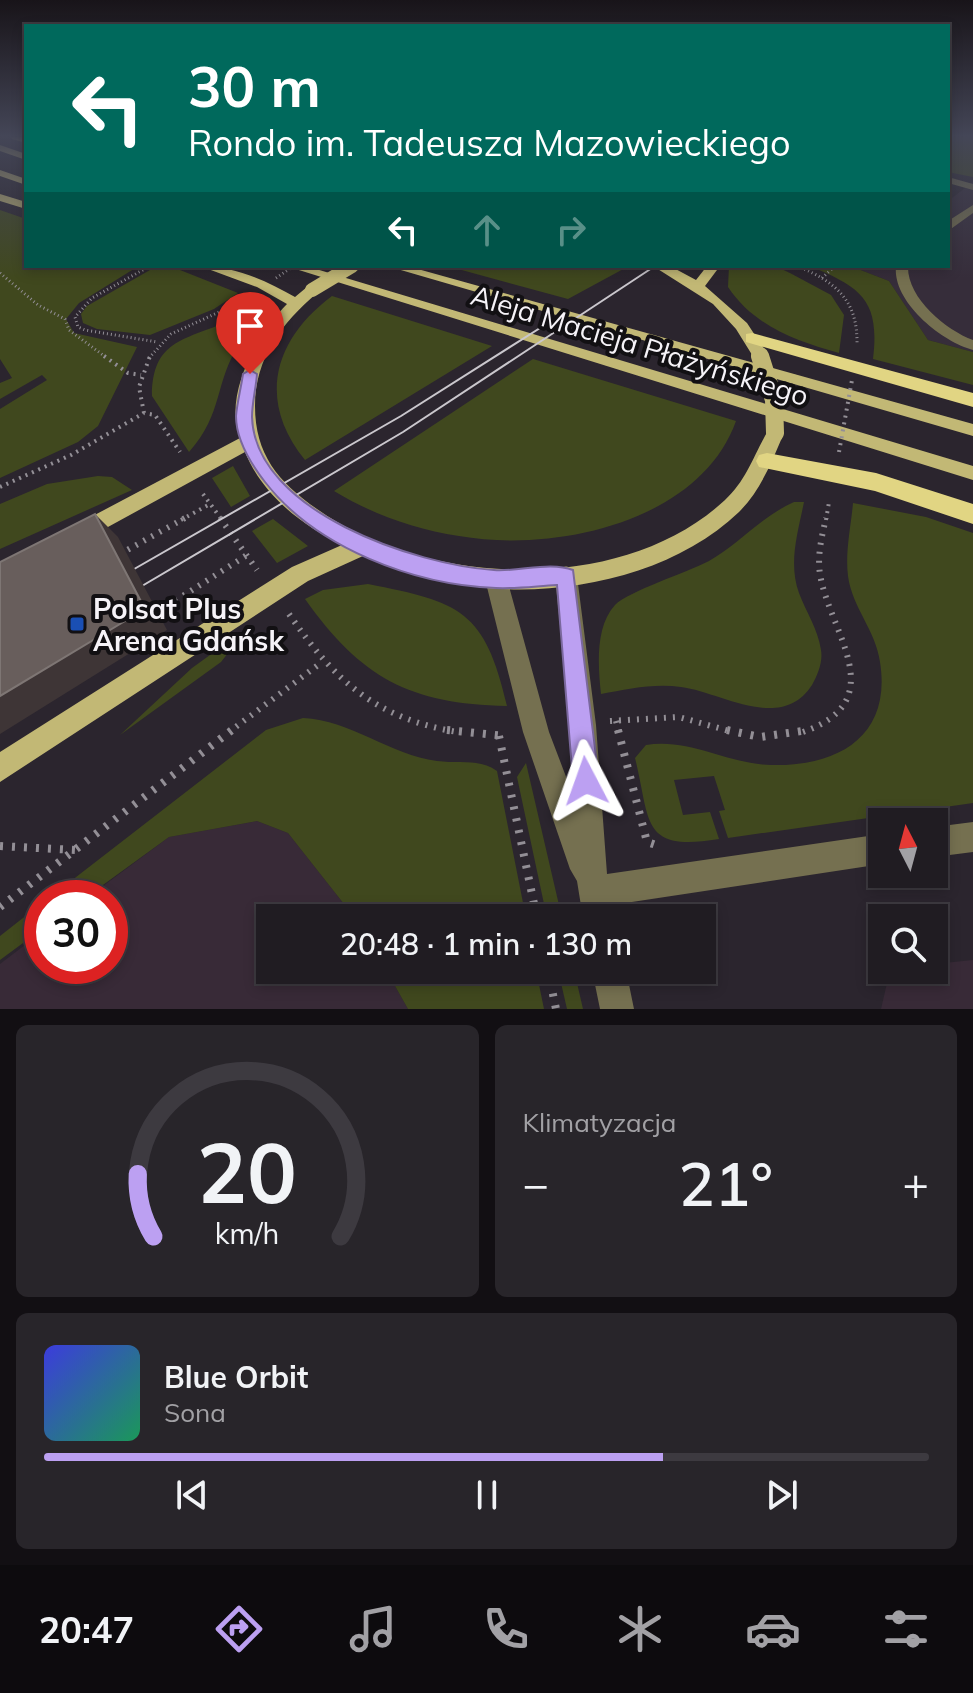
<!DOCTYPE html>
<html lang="pl">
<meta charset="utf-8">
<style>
:root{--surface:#201c22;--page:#28252a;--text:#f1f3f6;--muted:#a2a1a5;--line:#3d3a40;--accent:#bca0f2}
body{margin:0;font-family:Mulish,sans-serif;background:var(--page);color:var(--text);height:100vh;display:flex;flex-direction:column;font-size:30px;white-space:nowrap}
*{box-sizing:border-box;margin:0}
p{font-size:26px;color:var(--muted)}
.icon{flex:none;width:44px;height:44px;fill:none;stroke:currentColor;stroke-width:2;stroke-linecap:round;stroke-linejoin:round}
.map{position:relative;height:1009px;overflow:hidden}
.drawer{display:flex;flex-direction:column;gap:16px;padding:16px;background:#120f13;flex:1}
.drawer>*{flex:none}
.banner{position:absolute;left:24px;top:24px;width:926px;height:244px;border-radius:0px;box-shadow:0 4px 12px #0003,0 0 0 2px var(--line);background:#00695c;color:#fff;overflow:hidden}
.needle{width:52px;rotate:354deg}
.tools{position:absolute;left:868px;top:808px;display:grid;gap:16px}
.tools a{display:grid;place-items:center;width:80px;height:80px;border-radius:0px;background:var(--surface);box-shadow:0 4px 12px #0003,0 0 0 2px var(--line);font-size:40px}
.speed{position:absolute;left:24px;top:880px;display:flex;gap:16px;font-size:40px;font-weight:700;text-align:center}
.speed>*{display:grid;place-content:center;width:104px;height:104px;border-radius:50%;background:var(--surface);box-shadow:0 4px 12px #0003,0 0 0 2px var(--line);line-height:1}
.speed .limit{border:12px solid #d22;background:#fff;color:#111}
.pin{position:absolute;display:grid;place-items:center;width:68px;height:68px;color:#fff;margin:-82px -34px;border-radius:50% 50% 50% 0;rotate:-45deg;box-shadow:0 0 8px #0007}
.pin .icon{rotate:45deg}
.me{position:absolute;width:88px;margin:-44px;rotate:356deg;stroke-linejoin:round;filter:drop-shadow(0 0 6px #0008)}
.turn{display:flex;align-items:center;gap:28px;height:168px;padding:0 32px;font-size:36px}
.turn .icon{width:104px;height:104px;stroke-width:2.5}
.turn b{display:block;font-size:56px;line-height:68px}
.lanes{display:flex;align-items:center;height:76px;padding:0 32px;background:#0003;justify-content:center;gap:40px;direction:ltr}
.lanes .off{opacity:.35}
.big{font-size:60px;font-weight:600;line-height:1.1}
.drawer .tile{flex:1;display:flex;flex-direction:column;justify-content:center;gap:12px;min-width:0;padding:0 28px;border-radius:12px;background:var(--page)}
.drawer .dial{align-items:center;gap:0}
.dial svg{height:208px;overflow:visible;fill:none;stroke:var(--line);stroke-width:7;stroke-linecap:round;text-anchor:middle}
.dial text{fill:var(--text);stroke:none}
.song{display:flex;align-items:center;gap:24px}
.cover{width:96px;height:96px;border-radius:12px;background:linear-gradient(135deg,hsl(240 70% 55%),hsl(150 70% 35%))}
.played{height:8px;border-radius:4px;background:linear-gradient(90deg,var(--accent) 70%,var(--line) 70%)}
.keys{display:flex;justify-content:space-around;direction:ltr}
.heat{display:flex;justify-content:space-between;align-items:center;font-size:44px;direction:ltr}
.drawer .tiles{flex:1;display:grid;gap:16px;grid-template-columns:1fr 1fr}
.tile:last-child{grid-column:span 2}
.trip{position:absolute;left:256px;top:904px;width:460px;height:80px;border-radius:0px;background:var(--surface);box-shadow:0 4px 12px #0003,0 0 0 2px var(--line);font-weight:600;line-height:80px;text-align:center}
.menu{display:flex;height:128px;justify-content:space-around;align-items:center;background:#0d0b0e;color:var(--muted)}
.menu .icon{width:56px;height:56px}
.menu .selected{color:var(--accent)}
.menu b{font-size:36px;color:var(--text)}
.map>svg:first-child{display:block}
.built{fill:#362d3a}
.industrial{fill:#382a37}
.green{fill:#40481e}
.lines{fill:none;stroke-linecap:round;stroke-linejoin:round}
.path-far3{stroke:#938f96;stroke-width:3;stroke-dasharray:1 3;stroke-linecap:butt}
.path-far2{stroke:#938f96;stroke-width:4;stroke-dasharray:2 5;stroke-linecap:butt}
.path-far1{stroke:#938f96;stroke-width:6;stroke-dasharray:2 7;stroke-linecap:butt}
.path{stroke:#938f96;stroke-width:8;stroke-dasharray:3 9;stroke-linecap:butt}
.minor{fill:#757050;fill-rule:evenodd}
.major{fill:#c2b875;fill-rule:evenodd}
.highway{fill:#e1d583;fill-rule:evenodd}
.tram{stroke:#cac7cd;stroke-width:2}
.path-bridge-far1{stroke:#938f96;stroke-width:3;stroke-dasharray:1 3;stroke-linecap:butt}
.path-bridge{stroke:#938f96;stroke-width:4;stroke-dasharray:2 5;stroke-linecap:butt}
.major-bridge-far1{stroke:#c2b875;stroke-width:14}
.major-bridge{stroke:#c2b875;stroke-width:18}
.shaded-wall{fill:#3e3536}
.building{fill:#685e5c;stroke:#7e7674;stroke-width:2}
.route{fill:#bca0f2;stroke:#7a689d;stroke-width:2}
.transit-dot{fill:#1a4fb4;stroke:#121013;stroke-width:3}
.labels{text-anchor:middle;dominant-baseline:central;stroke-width:8;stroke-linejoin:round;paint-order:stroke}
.street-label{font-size:28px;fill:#f6f3f8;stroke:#121013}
.poi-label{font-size:28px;font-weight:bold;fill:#f6f3f8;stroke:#121013;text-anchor:start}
</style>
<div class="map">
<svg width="973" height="1009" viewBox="0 0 973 1009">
<rect width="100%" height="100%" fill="#2b252e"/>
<!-- built -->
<path class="built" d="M973,182V352L928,340L889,281L858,269L862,266H948V201Z"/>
<!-- industrial -->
<path class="industrial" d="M257,821L288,833L355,918H270V970H386L408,1009H0V964L42,932V966H110V898H87L169,837Z
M973,960V1009H881L890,970H934V964Z"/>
<!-- green -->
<path class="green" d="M948,137H973V177L948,172Z
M0,210L26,219V266L137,267L79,303L66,319L74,333L137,347L98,426L78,442L0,478V409L47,380L42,375L0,399V383L12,378L0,359Z
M157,266L180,270L238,293L214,309L150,335L97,329L83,323L81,314L87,306Z
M447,266H624L627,267L568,299Z
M729,266H775L790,273L831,295L844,315L839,353C796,341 754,326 728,287Z
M809,266H862L858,269L889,281L928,340L973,352V385L873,359C880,301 862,287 809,266Z
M332,296L492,346L305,460C257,401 273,340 332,296Z
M257,304C261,320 248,330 240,343C214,382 224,413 189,452L152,396C152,341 184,340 224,323C236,318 246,310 257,304Z
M533,359L736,421C700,522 555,553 459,536C414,529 374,515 334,491Z
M233,466L250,496L231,507L212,478Z
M98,476L112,477L132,490L0,549V504L47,484Z
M794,502H804C798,532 788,563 799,593C806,612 818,629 821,650C823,662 818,674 812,685C781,733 721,692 681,687C655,683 627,689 601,694C598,666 595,627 615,605C629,591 686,573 709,561C739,544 762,516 794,502Z
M853,503L926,517L973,533V803L728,838L719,811L725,810L714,776L674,780L683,815L710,812L719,839C640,852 651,822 635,758L646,745C690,738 727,764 771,765C837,767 892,737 880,662C876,631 852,607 848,576C845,552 851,526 853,503Z
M273,519L308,546L277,563L252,531Z
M368,584C460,602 485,610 507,706C410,704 361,678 305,599L323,590Z
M228,642V653L221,662L120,735L192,668Z
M303,718C351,720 390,755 437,761C459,764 479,758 497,771L526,918H355L288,833L257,821L169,837L85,898H49L266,730Z
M526,763L562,918H547L517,777Z
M42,903V929L0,960V936Z
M386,970H536L544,1009H408Z
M558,970H574L583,1009H567Z"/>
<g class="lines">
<!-- path-far3 -->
<path class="path-far3" d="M150,266L92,298L75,317L78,327L85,330L157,342
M797,266C836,282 858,300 857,345
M0,273L38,305L65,319L69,330L107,358
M822,278L835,266
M149,358L171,334L241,302"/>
<!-- path-far2 -->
<path class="path-far2" d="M104,356L128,373L141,375
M144,413L139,387L150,356
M0,487L71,455L144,413L155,415L180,452
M203,494L222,520
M181,520L210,504
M826,520L829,502"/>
<!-- path-far1 -->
<path class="path-far1" d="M220,518L257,570
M120,554L185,518
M289,614C335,681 375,718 457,732
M153,615L247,555
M610,721L679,717L733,732
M616,721L619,732
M229,732L322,662
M803,732C894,700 829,632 820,574C817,555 822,536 826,518"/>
<!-- path -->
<path class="path" d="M447,730L506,736
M618,730L647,842L659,846
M727,730L760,737L809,730
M499,736L537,918
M0,846L75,850
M0,907L232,730
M548,970L556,1009"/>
<!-- minor -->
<path class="minor" d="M948,177L973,184V190L948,183Z
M973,205V213L948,231V221Z
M896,266H908C907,298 946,330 973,340V350C942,342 892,302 896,266Z
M566,566L574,569L577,576L596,725L607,874L882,834V864L612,905L615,918H583L577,881L570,869L523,732L485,579L488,572L496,569L504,572L507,579L549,732L573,795L570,725L555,576L558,569Z
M973,822V852L934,857V827Z
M592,970H626L634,1009H600Z"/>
<!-- major -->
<path class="major" d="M11,137H26V143L12,139Z
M0,145L26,154V160L0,151Z
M0,170L26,179V185L0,176Z
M0,194L26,202V209L0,201Z
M200,266C234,266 265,280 295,297L307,287H317V293C282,323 255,358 255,406C255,454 278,482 317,509C427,587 622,596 725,500C747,480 754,454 769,429H781L784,433C772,461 761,490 739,512C669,579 550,601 457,584C424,578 394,567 363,556L308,581L0,782V752L292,567L342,545C301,524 263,496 245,452L86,539L79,542L72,539L69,533L72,527L240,438C223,395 257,334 287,304L257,287Z
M286,266H306L973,466V480Z
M387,266H407L973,424V436Z
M653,266H670L696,280L707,266H720L705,286L747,323L768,355L766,358H754L736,329L713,304Z"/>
<!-- highway -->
<path class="highway" d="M752,333L973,393V407L746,342V334Z
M767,453L876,473L973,504V524L875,491L759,467L756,461L759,455Z"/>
<!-- tram -->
<path class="tram" d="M115,580L401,416L548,323
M125,596L403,432L655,266"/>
<!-- path-bridge-far1 -->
<path class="path-bridge-far1" d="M276,278L294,266"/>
<!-- path-bridge -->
<path class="path-bridge" d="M839,452L852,380"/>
<!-- major-bridge-far1 -->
<path class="major-bridge-far1" d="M312,290L352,266"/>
<!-- major-bridge -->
<path class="major-bridge" d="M760,356L774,400L775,433"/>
</g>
<!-- shaded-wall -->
<path class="shaded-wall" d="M95,514L118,537L167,630L0,734V696Z"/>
<!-- building -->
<path class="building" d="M95,514L145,609L0,696V562Z"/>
<!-- sky -->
<linearGradient id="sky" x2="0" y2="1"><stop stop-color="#181419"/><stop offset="0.49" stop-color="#444657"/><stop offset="1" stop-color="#444657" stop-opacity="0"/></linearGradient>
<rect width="973" height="278" fill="url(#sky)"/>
<!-- route -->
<path class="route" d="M250,370L257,374C256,388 252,403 252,417C255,512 417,565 494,570C519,572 550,561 573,570L599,781L595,790L586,794L577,790L573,781L557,585C537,586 516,589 496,588C414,585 316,548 265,482C251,464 236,441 236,416C237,403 241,388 243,374Z"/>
<!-- markers -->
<rect class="transit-dot" x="69" y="616" width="16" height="16" rx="4"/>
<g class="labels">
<!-- street labels -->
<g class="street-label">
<text transform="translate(640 345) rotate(17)">Aleja Macieja Płażyńskiego</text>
</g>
<!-- poi labels -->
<g class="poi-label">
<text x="93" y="608">Polsat Plus<tspan x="93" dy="32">Arena Gdańsk</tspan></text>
</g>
</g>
</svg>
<div class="tools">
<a><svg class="needle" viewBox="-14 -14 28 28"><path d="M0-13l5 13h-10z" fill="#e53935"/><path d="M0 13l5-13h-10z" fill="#a2a1a5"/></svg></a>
<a><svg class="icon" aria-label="search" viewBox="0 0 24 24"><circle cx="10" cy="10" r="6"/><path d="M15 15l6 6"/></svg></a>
</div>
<div class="speed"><div class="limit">30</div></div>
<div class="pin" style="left:250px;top:374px;background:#d93025"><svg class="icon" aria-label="arrive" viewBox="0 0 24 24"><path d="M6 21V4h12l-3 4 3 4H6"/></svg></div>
<svg class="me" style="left:586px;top:781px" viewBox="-20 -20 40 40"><path d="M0-17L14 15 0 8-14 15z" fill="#bca0f2" stroke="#fff" stroke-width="4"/></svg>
<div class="trip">20:48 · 1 min · 130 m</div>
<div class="banner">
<div class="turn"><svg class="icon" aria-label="left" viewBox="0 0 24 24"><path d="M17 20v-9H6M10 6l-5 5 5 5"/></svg><div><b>30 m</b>Rondo im. Tadeusza Mazowieckiego</div></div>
<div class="lanes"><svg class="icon" aria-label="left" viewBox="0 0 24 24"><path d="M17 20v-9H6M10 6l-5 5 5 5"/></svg><svg class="icon off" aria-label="ahead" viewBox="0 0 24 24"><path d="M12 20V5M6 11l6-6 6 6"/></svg><svg class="icon off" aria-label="right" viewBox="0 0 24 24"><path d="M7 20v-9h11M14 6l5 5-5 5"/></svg></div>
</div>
</div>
<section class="drawer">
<div class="tiles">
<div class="tile dial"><svg viewBox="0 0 100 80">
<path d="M14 69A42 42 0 1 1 86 69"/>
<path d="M14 69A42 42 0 0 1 8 45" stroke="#bca0f2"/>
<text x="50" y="56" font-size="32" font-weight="700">20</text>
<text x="50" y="72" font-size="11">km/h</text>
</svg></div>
<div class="tile"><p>Klimatyzacja</p>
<div class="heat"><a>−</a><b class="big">21°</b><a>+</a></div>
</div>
<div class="tile">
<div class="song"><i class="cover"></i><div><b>Blue Orbit</b><p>Sona</p></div></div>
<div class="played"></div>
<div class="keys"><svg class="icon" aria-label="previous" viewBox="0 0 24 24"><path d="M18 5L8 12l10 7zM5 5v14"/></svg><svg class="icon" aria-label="pause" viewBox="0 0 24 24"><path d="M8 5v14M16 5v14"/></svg><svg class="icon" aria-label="next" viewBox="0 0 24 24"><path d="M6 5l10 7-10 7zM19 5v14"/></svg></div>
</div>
</div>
</section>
<nav class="menu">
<b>20:47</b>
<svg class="icon selected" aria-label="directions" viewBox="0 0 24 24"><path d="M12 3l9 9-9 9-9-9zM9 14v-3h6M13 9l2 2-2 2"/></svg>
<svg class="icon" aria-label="music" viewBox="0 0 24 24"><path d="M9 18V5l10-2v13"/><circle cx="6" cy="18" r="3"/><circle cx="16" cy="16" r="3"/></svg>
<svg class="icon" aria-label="phone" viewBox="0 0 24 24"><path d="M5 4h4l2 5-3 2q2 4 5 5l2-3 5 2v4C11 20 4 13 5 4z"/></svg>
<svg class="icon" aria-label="climate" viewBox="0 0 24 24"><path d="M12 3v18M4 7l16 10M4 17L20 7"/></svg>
<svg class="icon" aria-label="car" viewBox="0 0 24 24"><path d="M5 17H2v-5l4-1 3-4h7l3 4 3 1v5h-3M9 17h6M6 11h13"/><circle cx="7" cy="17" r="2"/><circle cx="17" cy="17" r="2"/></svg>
<svg class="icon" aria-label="filters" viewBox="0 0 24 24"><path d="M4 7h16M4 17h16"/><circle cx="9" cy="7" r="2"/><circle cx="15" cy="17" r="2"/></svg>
</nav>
